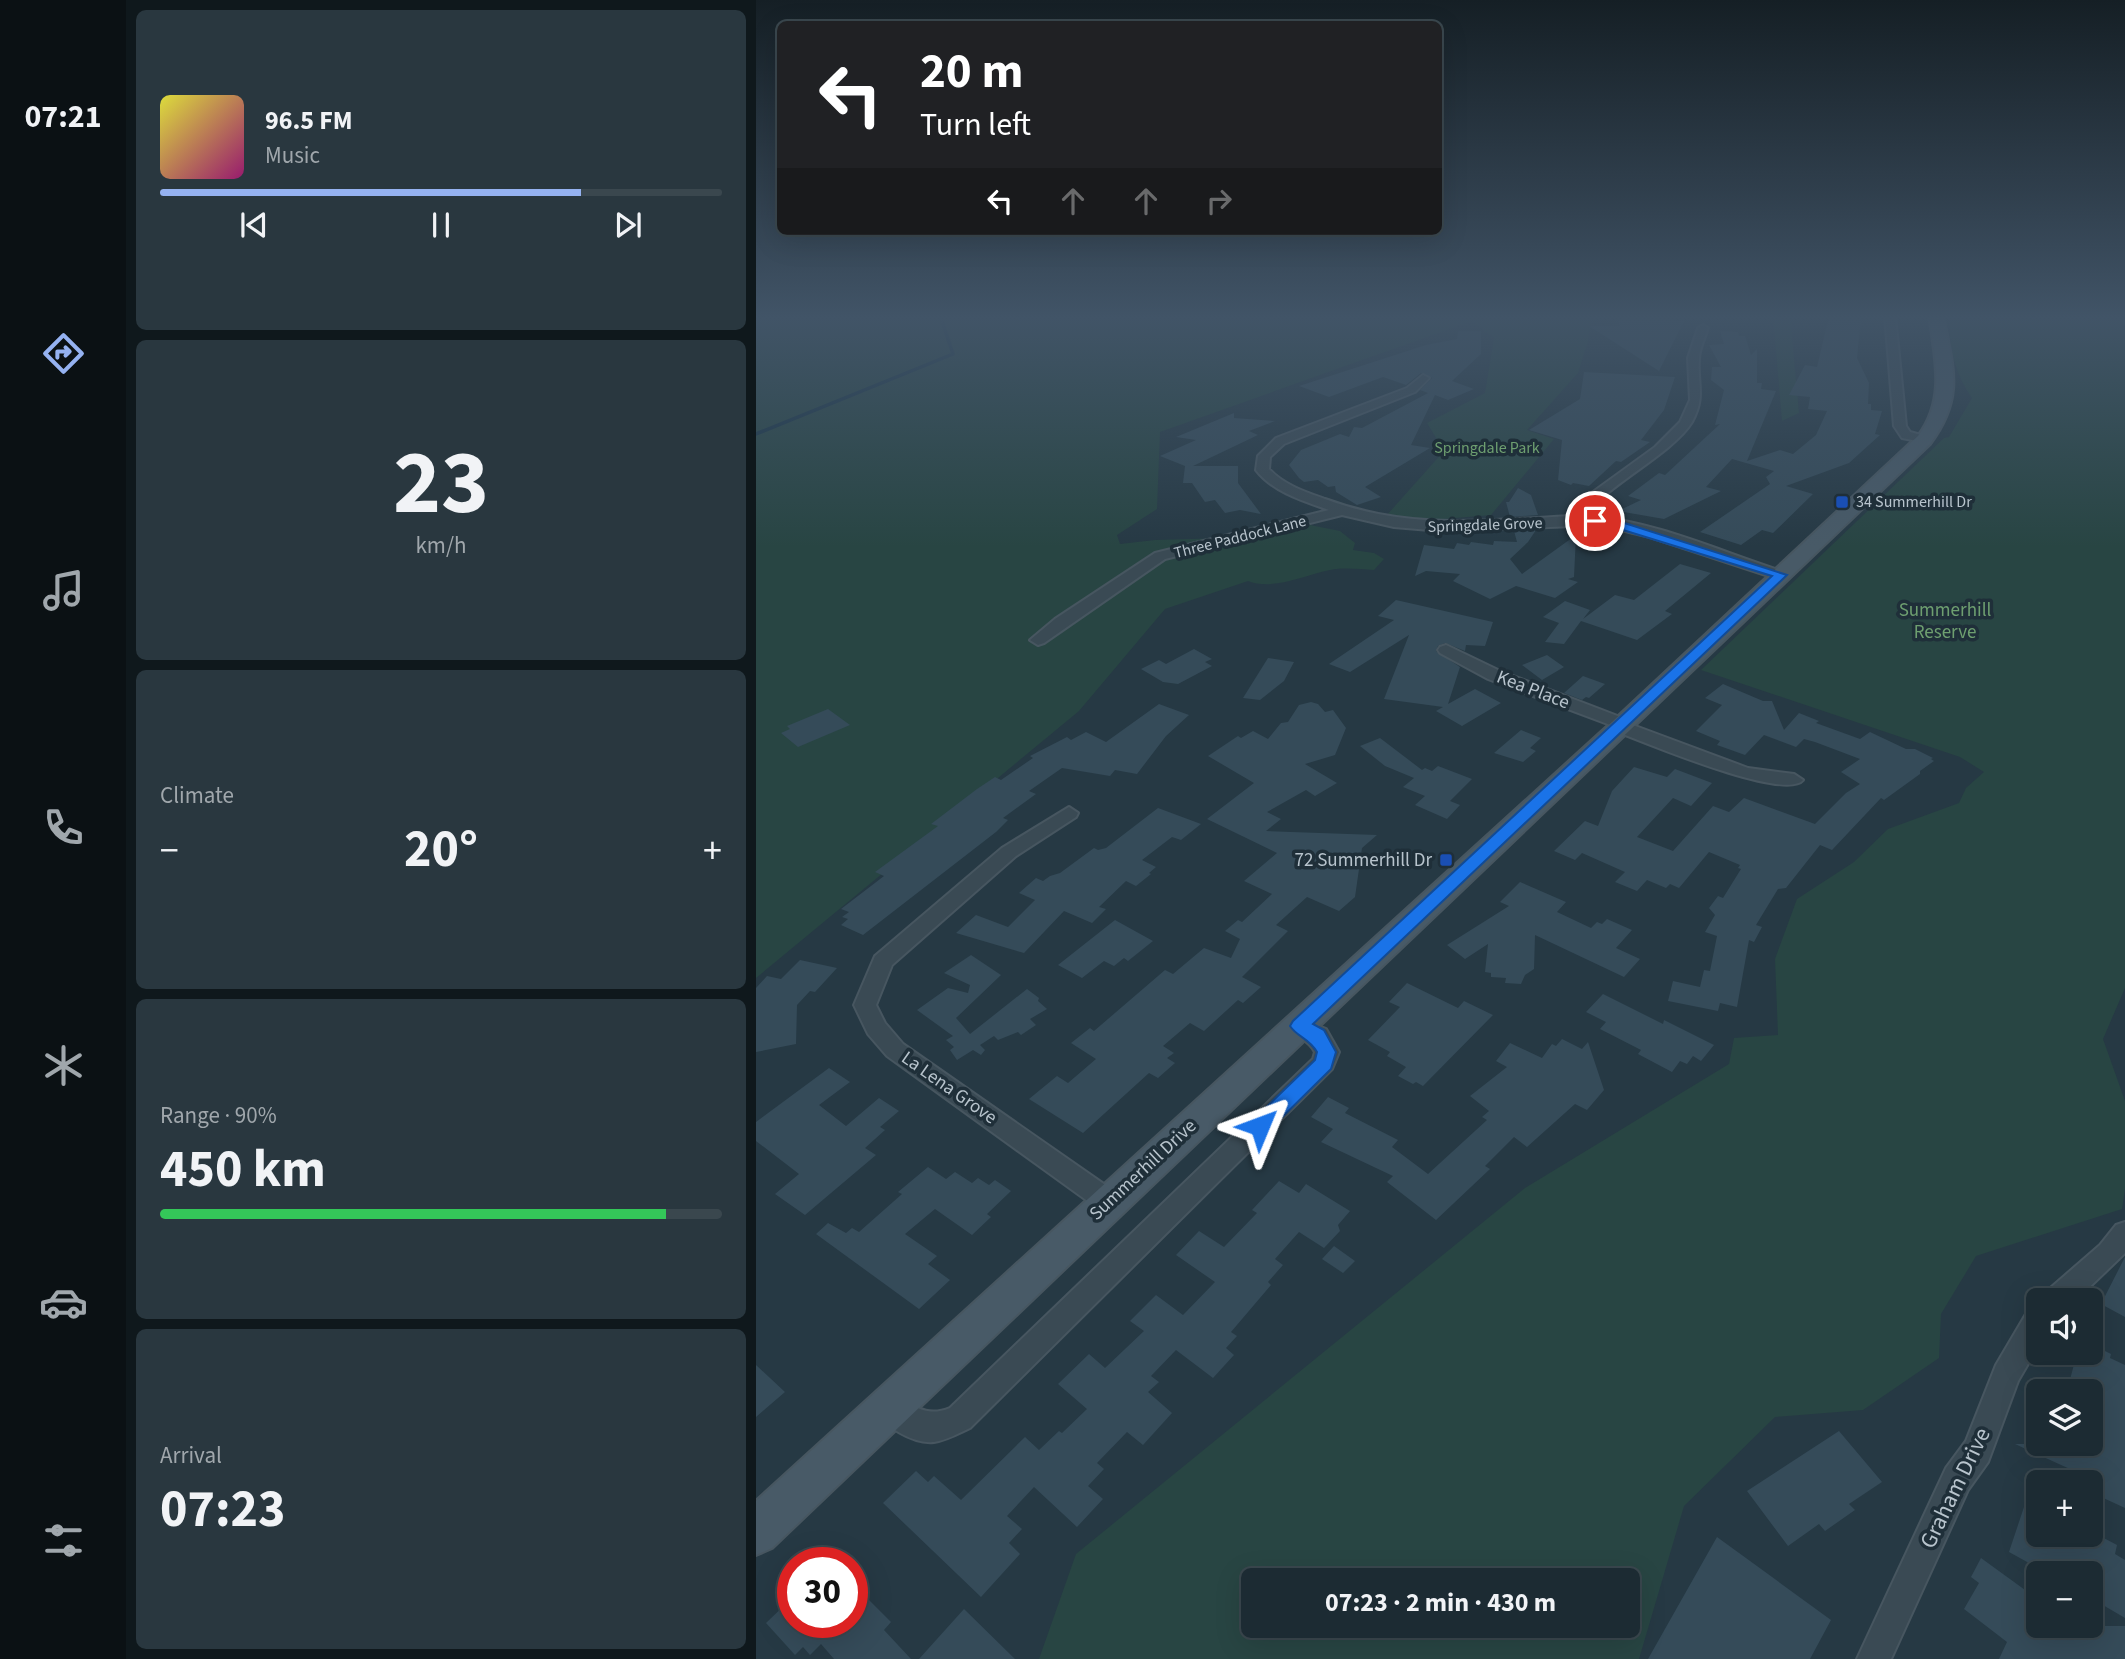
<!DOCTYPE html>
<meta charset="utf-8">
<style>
:root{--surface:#1c2b33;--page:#29373f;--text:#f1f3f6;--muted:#a0a7ac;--line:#3a474e;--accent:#95b2f1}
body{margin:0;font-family:"Source Sans 3",sans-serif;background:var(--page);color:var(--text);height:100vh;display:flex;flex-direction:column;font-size:26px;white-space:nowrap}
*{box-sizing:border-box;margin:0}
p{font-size:23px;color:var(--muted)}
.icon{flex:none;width:38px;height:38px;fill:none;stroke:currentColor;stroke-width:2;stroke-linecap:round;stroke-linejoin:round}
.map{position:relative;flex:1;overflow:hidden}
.side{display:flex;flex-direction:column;gap:10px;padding:10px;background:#0f181c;width:630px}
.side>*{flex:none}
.guide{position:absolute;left:21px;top:21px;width:665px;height:214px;border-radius:10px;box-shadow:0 7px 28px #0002,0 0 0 2px var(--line);background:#202124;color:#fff;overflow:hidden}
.fabs{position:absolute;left:1270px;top:1288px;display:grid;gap:14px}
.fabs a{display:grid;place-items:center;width:77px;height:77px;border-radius:10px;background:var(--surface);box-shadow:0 7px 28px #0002,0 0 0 2px var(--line);font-size:35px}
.speed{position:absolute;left:21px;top:1547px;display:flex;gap:14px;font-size:35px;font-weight:700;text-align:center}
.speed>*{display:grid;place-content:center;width:91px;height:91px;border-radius:50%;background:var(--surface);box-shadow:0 7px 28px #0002,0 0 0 2px var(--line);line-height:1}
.speed .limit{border:10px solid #d22;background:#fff;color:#111}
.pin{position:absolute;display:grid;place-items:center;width:60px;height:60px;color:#fff;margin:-30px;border:4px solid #fff;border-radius:50%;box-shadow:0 2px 7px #0007}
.me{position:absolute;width:77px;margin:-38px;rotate:46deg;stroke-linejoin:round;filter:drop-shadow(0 0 5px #0008)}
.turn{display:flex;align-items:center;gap:24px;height:147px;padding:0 28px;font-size:32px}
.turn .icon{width:91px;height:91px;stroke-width:2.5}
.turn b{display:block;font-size:49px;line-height:60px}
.lanes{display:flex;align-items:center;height:66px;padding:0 28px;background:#0003;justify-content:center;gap:35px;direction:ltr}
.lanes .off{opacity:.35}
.big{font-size:52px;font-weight:700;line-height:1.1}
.side .tile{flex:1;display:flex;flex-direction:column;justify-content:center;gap:10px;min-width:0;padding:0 24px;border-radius:10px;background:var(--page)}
.side .dial{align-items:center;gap:0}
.dial b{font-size:91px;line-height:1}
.song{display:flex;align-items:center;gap:21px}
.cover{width:84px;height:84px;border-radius:10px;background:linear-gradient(135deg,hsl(60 70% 55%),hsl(320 70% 35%))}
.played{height:7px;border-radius:4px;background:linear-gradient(90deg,var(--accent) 75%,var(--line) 75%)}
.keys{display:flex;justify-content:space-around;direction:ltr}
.heat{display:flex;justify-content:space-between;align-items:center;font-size:38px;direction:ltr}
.charge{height:10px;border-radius:5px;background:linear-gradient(90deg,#34c759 90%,var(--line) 0)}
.trip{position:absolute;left:485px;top:1568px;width:399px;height:70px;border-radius:10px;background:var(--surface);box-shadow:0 7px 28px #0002,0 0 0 2px var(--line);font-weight:700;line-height:70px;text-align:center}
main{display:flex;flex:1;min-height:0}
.tab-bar{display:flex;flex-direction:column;width:126px;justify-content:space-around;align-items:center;background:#0b1114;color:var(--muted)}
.tab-bar .icon{width:49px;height:49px}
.tab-bar .current{color:var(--accent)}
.tab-bar b{font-size:32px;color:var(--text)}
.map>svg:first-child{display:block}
.green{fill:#284543;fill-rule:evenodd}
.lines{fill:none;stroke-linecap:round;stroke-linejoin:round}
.stream{stroke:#173244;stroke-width:3.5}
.building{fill:#354b59}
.minor-casing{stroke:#475660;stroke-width:4}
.secondary-casing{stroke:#475660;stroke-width:4}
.minor{fill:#3a4a54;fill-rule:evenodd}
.secondary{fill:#485a67;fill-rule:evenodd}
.route{fill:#1a73e8;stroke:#114b97;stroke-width:2}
.transit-dot{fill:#1a4fb4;stroke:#1f2f39;stroke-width:2.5}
.labels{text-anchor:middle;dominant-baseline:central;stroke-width:7;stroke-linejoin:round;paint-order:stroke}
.far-park-label{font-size:16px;fill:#6e9f70;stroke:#1f2f39}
.far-poi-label{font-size:16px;fill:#b8c4cd;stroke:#1f2f39;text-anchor:start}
.far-street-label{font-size:16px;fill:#b8c4cd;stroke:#1f2f39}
.park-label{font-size:19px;fill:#6e9f70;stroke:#1f2f39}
.street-label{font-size:19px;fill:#b8c4cd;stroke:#1f2f39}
.poi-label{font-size:19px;fill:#b8c4cd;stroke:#1f2f39;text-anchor:end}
.near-street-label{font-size:23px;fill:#b8c4cd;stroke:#1f2f39}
</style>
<main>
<nav class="tab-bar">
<b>07:21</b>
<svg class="icon current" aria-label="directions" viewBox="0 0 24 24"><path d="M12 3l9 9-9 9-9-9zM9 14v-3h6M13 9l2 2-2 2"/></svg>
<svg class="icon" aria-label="music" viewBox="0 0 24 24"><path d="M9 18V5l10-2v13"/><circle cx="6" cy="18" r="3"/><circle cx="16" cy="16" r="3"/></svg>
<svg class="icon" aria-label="phone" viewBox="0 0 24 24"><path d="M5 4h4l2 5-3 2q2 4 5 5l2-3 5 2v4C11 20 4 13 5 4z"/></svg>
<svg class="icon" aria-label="climate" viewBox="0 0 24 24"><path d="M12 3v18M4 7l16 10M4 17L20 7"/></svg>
<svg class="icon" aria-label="car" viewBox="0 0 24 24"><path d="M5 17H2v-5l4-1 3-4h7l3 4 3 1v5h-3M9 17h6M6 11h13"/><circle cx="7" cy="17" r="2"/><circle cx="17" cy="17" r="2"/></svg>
<svg class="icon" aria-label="filters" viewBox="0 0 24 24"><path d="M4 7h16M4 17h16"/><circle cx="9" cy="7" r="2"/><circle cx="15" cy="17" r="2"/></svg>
</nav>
<section class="side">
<div class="tile">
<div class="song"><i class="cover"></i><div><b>96.5 FM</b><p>Music</p></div></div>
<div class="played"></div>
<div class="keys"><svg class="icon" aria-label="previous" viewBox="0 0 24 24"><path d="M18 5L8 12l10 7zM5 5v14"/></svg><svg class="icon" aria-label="pause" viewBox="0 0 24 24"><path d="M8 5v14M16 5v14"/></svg><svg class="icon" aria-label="next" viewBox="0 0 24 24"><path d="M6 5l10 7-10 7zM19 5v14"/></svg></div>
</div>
<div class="tile dial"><b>23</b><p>km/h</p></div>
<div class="tile"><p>Climate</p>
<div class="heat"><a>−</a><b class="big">20°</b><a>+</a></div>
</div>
<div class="tile"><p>Range · 90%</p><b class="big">450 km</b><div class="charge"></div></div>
<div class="tile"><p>Arrival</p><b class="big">07:23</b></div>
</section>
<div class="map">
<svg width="1369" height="1659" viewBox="0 0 1369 1659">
<rect width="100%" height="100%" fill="#263944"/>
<!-- green -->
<path class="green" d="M0,315H836L832,341L822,373L771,430L798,439L735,515L675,520L630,516L688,451L671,423L729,393L738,338L716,321L404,432L401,509L361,535L364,544L399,540L506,537L554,525L584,531L599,543L597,550L618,553L628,559L618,570C604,569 588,567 574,570C549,575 517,591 492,581L409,609L323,711L0,978Z
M1017,315H1034L1043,413L1026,421Z
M1194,315H1369V325L1366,327L1369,330V988L1347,1039L1369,1101V1189L1366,1209L1220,1256L1185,1314L1183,1358L1107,1410L1019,1417L928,1506L883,1659H283L320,1554L769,1188L973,1064L978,1038L1022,1035L1019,959L1041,899L1098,862L1132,829L1203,803L1210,788L1228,772L1204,757L945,670L1188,438L1193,437L1216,398C1199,374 1192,345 1194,315ZM497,1580H872V1626H497Z"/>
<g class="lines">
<!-- stream -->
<path class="stream" d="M0,434L197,354L184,315"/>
</g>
<!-- building -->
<path class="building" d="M872,315L928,321L903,371L833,326H864L862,321Z
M1082,315L1105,318L1101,358L1113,383L1112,404H1115V410L1126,411L1119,434L1124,435L1093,463L1030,486L1057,494L1017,533L1006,530L985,545L944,532L1014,484L1010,477L1018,471L976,459L950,487L965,491L908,519L862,511L885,500L872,496L903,473L909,475L964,424L959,425L968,390L955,380L956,367H965L953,345L968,344L964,331L982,332L983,336H989L995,355L1001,349V383H1006L1005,389L1020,391L991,461L1024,450L1037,454L1060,435L1071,411L1052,409L1054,397L1033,395L1049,365L1061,367L1073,316Z
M702,331H725V354L696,381L718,389L692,400L679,395L655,445L674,448L609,487L625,497L601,505L580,492L579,486L572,487L562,480L548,482L543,478L533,465L545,450L584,434L593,437L598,427L606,428L672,393L664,390L676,378L665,373L650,385L627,377L573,397L543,386L670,345L701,339Z
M828,372L919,377L908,410L885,440L894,442L865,462L860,461L833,486L817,483L815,485L802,480L806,440L773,430L824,399Z
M478,413V418L519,421L493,431L502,435L437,466H482V483L505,514L484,510L469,513L459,500L449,502L436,483H427L429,466L404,456L440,440L420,437Z
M762,488L775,495L782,515L754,517L750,502H753Z
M780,530L772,542L754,559L766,574L820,535L818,577L812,579L822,582L799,598L760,586L734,599L697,581L704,574L670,571L659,576L668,545L698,549L701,543L713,545L715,542L737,545L738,541L761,542L758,531Z
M924,564L955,573L909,611L916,614L881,640L825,621L808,644L789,642L803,623L787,617L809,601L834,610L827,619L859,595L878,600Z
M640,600L737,622L729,646L710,645L709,651L689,643L682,646L680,651L704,667L692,704L719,689L745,703L706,726L680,711L687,707L628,699L653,635L594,672L573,664L638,620L622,616Z
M438,649L456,659L449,662L456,666L422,684L407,682L385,669L403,660L410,664Z
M791,655L808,667L786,680L766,665Z
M512,658L538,662L528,681L504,700L487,698Z
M827,676L849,684L833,698L830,697L826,700L808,693Z
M967,684L1007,701H1016L1028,730L1043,713L1063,721L1060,723L1104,739L1114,732L1150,749H1159L1177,758L1175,759L1178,761L1164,771V774L1128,800L1125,798L1076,850L1064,845L1030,888L1022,889L1000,925L1006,927L998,942L993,940L981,1007L964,1003L962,1011L912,1001L917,981L944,987L948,970L954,971L961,936L949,932L959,915L953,908L962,896L967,898L985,869L982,868L984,865L953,852L923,888L914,884L910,888L891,880L881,891L859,882L869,872L826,853L819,860L798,851L829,821L842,826L856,791L878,767L911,777L919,769L956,783L935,806L917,798L881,837L917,851L957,806L973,812L988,798L1059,824L1090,793L1104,784L1085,772L1104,759L1059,742L1048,739L1040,747L1008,735L989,755L961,745L964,741L940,731L966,705L949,698Z
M555,702L562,704L569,712L577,710L590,728L579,755L549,764L581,783L559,796L550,790L511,812L525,819L510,831L621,835L606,848L599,897L583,911L551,897L520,925L532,931L486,977L505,987L487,1003L482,1000L448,1031L434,1023L407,1046L418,1053L411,1058L419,1063L402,1078L393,1073L327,1133L273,1099L301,1076L312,1083L340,1059L315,1043L334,1028L338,1031L409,970L417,974L448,948L475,958L484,939L469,931L482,920L486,922L516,894L488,881L521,853L451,819L498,783L452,756L482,736L485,738L497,731L512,739L525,723L532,722L543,705Z
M403,704L433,715L410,736L381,774L359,770L354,776L306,768L273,791L280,794L247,818L252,820L240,832L107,935L85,925L92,919L86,917L93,912L85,909L128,876L119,872L182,826L175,824L221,789L239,777L245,780L277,758L274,756L311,737L315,740L330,732L350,742Z
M72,709L94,725L42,747L25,733L34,729L31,726Z
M765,730L785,738L774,748L780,751L767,762L738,753Z
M624,738L666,770L669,768L676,771L682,766L716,779L694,801L704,805L691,819L659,805L669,796L647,787L658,778L629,766L604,746Z
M402,808L445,824L425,840L416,837L386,860L400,867L393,873L395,874L380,886L370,881L343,907L350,909L336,923L308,911L268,953L200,933L220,915L252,927L279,900L263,893L280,878L287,881L294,876L304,873L338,848L342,850L350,848Z
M764,882L810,902L801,912L835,928L841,922L846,924L851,919L876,930L860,948L884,959L868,977L779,935L778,969L769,975L765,984L749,983L750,978L735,977V973L729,972L732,944L709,959L691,945L753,906L744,902Z
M359,920L397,941L372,961L368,958L358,966L348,961L326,978L302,965Z
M215,955L245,975L200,1018L214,1034L271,989L283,998L282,1001L291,1009L274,1019L280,1025L265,1035L262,1032L242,1040L238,1036L224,1045L229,1050L225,1055L217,1050L201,1060L194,1050L198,1047L190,1040L197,1036L161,1010L192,988L212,993L214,985L188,973Z
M44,960L81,968L59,992L54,991L41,1005L40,1044L0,1052V988L11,976L25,979Z
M651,983L702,1008L708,1001L737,1015L667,1086L660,1082L657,1084L642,1076L650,1067L631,1056L634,1052L612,1040L644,1007L633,1002Z
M847,994L907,1024L908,1020L958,1045L945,1061L937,1056L931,1064L924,1061L916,1072L882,1054L885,1050L844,1029L850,1022L830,1012Z
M806,1039L826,1049L832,1042L848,1090L831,1110L819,1104L771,1147L758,1137L729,1166L734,1169L680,1220L631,1182L637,1176L565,1142L577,1129L555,1117L572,1097L593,1108L589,1113L642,1140L636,1147L672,1174L731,1120L726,1117L733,1111L714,1096L751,1067L740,1061L754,1043L786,1058L796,1044L800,1046Z
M73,1068L94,1082L63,1105L90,1126L123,1098L143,1111L124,1127L129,1130L109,1148L120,1155L49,1215L19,1194L43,1174L0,1141V1122Z
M172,1167L190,1179L199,1172L216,1183L222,1178L233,1185L239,1180L255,1191L231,1214L235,1217L216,1235L179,1209L149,1234L181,1256L172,1264L194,1280L163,1309L60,1234L72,1223L90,1233L96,1228L103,1232L146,1194L142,1192Z
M523,1181L543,1193L550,1184L594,1211L582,1225L584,1231L568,1248L543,1232L519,1259L527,1265L512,1282L515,1285L475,1332L481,1336L470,1348L478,1355L457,1378L420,1350L395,1376L403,1382L392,1392L416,1413L387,1445L371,1432L341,1463L348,1469L332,1486L347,1499L321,1527L278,1487L251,1516L266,1529L253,1543L264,1554L225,1597L127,1503L160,1471L172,1482L178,1476L205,1500L269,1437L283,1450L303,1431L306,1433L331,1409L302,1384L333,1354L349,1368L388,1331L374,1321L400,1295L427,1315L459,1282L420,1255L443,1231L468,1247L501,1213L496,1210Z
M578,1246L599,1261L587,1273L566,1259Z
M1369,1257V1317L1345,1304Z
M1335,1344L1355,1354L1354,1358L1369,1365V1508L1343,1496L1345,1491L1335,1487V1482H1325L1327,1475L1259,1444H1335V1391H1311L1321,1353H1335Z
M0,1365L29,1392L0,1417Z
M1083,1431L1126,1482L1093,1504L1099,1510L1069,1531L1063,1524L1032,1546L991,1491Z
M1269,1504L1283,1512V1535H1342L1361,1545L1359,1554L1369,1560V1618L1335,1598V1573H1291L1253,1552Z
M961,1537L1075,1620L1054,1659H892Z
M1225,1558L1283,1600V1626H1319L1337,1639L1344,1626H1369V1659H1243L1251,1642L1208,1609L1223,1583L1215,1577Z
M37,1597V1622H96V1613L111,1598L135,1622L128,1630L155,1659H78L65,1644L54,1655L47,1647L39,1655L10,1623Z
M208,1609L259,1659H163Z"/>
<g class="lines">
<!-- minor casing -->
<g class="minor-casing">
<path id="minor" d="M1129,315H1139L1150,426L1154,432L1172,437V443L1146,438L1138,426Z
M947,325L952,328C949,338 943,349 943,359C941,385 950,396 936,422C916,455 840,491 832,516C900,521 965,552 1029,572L1031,575L1029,578H1019L894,537L844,525L686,531L638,527L586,515L409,559L288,643L282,645L274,640L299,619L399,553L573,510C547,501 517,492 500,470L502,456L520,438L651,388L667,375L673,378L659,392L528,444L514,457L513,469C528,485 549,492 569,499C655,531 729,520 818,516L821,507L830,497L899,447L924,422L934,400L932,358L942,328Z
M690,645L744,671L872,720L874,724L992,768L1038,774L1047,780C1029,802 886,741 859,731L857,726L732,679L684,653L682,650L684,647Z
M313,807L322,813L320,817L260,856L136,965L120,1005L129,1023L147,1044L362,1194L366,1202L362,1210L353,1213L344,1210L131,1056L112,1034L98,1005L119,956L246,848Z
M543,1018L570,1029L583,1052L576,1069L214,1428C203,1433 191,1440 178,1442C157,1444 126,1426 118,1407L123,1397L133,1393C156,1402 167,1419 194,1408L557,1059L559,1052C551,1037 539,1039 532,1026L535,1020Z
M1369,1222V1253L1320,1300H1287L1291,1291L1344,1245L1360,1225Z
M1283,1305V1345L1262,1381L1232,1462L1212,1490L1135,1659H1101L1190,1468L1210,1441L1240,1365L1273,1309Z"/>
</g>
<!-- secondary casing -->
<g class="secondary-casing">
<path id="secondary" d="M1173,315H1187C1197,368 1209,397 1174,444L16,1548L0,1555V1501L856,722L1162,436C1190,399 1179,358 1173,315Z"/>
</g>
<!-- minor -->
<use href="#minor" class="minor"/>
<!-- secondary -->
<use href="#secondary" class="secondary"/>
</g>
<!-- sky -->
<linearGradient id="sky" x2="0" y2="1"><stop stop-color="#151f25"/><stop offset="0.58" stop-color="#415467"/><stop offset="1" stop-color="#415467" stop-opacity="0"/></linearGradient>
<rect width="1369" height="547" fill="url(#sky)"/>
<!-- route -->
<path class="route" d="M839,518L859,520L1031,575L557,1024L568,1030L580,1052L575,1069L511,1132L504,1134L497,1132L494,1126L497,1120L559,1060L561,1052C553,1038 541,1037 534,1026L537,1021L1016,576L854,526L835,524V519Z"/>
<!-- markers -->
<g class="transit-dot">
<rect x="1079" y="495" width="14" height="14" rx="3.5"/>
<rect x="683" y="853" width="14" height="14" rx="3.5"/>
</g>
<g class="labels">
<!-- far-park labels -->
<g class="far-park-label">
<text x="731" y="448">Springdale Park</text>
</g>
<!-- far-poi labels -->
<g class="far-poi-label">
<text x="1100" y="502">34 Summerhill Dr</text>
</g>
<!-- far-street labels -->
<g class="far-street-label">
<text transform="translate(729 525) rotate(-2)">Springdale Grove</text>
<text transform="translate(484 537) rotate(-14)">Three Paddock Lane</text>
</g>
<!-- park labels -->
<g class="park-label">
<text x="1189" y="610">Summerhill<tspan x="1189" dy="22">Reserve</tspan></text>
</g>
<!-- street labels -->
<g class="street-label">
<text transform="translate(777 690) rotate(21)">Kea Place</text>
<text transform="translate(193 1088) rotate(35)">La Lena Grove</text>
<text transform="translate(387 1170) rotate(-43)">Summerhill Drive</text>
</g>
<!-- poi labels -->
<g class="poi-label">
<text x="676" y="860">72 Summerhill Dr</text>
</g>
<!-- near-street labels -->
<g class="near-street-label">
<text transform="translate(1199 1488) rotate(-64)">Graham Drive</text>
</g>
</g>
</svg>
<div class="fabs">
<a><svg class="icon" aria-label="sound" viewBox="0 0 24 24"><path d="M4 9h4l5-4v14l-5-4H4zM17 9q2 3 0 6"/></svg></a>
<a><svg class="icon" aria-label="layers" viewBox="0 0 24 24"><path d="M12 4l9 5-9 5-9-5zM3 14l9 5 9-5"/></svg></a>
<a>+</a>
<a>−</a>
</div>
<div class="speed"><div class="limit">30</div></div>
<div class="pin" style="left:839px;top:521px;background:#d93025"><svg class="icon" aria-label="arrive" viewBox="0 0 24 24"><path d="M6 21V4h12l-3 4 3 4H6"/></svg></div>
<svg class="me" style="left:504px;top:1126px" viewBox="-20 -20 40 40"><path d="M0-17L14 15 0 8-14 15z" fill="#1a73e8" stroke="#fff" stroke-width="4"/></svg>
<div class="trip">07:23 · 2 min · 430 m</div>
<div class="guide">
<div class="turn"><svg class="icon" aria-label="left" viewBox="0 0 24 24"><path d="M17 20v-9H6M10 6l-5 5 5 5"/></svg><div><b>20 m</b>Turn left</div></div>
<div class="lanes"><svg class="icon" aria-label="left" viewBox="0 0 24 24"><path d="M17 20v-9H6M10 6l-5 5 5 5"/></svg><svg class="icon off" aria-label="ahead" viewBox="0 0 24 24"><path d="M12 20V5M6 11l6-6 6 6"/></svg><svg class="icon off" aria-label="ahead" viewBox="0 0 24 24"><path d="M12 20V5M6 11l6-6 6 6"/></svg><svg class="icon off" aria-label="right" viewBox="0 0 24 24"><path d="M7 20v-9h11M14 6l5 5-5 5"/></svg></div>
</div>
</div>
</main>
